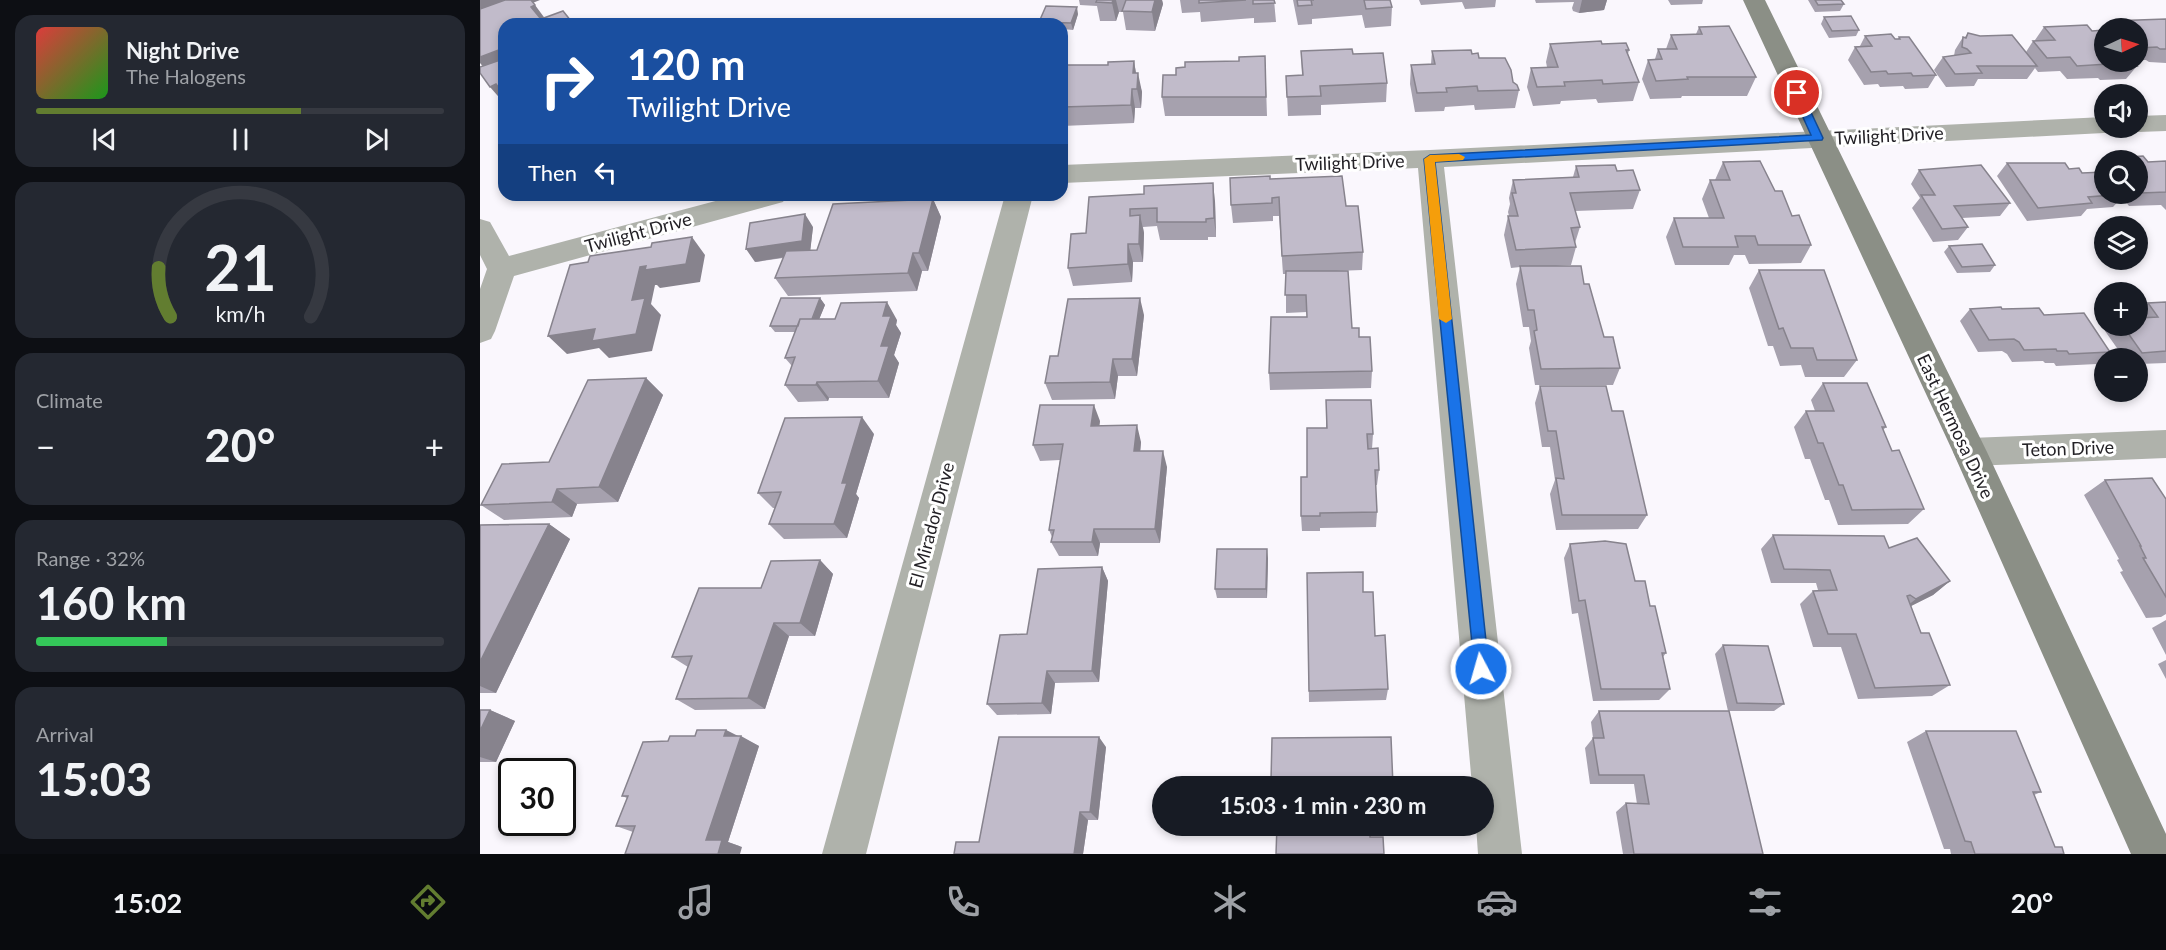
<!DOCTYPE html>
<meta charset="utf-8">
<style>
:root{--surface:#171b24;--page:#242831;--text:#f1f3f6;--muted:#9ea1a6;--line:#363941;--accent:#627d30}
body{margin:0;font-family:Lato,sans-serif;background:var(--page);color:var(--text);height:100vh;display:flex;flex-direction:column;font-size:22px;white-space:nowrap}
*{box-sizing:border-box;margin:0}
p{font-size:20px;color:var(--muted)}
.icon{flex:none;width:33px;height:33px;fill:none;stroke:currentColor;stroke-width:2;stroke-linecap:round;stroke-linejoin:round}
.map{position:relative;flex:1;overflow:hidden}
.sheet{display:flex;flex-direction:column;gap:15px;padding:15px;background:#0d0f14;width:480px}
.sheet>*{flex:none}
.banner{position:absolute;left:18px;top:18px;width:570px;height:183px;border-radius:18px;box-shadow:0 3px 9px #0003;background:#1a4fa0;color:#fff;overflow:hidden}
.needle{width:39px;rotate:86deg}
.controls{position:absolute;left:1614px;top:18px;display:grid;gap:12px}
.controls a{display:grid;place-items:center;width:54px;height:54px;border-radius:50%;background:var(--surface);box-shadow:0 3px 9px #0003;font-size:30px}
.speed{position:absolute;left:18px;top:758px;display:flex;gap:12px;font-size:30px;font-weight:700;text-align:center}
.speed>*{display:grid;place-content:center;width:78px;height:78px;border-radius:50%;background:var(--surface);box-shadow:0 3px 9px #0003;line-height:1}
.speed .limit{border:3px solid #111;border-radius:9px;background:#fff;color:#111}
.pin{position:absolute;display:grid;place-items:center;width:51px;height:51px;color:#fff;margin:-26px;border:3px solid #fff;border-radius:50%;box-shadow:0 2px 6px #0007}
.me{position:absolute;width:66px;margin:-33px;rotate:354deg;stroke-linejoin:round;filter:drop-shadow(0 0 4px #0008)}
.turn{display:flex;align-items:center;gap:21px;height:126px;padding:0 30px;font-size:27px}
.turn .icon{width:78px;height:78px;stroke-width:2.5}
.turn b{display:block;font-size:42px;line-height:51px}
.then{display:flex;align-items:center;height:57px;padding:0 30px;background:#0003;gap:12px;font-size:22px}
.big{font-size:45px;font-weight:700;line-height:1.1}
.sheet .widget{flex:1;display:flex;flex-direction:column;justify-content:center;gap:9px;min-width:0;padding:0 21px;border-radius:18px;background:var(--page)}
.sheet .dial{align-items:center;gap:0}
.dial svg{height:156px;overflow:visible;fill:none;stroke:var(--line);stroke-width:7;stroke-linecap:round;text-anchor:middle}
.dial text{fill:var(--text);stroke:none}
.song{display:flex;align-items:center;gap:18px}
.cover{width:72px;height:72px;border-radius:9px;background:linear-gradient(135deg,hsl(0 70% 55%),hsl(120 70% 35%))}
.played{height:6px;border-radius:3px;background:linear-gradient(90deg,var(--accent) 65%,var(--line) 65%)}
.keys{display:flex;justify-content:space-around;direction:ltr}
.heat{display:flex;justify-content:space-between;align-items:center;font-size:33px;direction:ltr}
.charge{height:9px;border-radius:4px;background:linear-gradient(90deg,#34c759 32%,var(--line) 0)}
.trip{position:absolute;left:672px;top:776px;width:342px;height:60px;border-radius:30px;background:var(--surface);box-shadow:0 3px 9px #0003;font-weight:700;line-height:60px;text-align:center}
.menu{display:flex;height:96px;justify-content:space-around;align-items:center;background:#090b0e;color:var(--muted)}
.menu .icon{width:42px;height:42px}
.menu .selected{color:var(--accent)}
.menu b{font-size:27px;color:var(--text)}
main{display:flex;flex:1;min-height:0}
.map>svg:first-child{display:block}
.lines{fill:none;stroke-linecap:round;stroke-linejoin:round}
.street{fill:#afb2ab;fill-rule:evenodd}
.secondary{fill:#8b8f86;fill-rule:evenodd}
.wall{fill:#a6a1ae}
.shaded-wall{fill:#87838d}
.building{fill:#c1bbca;stroke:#87838d;stroke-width:1.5}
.route{fill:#1a73e8;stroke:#114b97;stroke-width:1.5}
.slow{fill:#f59e0b}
.labels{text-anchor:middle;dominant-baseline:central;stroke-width:6;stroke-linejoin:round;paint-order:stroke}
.street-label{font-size:18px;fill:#232126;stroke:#fff}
</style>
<main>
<section class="sheet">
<div class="widget">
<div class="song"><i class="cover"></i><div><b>Night Drive</b><p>The Halogens</p></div></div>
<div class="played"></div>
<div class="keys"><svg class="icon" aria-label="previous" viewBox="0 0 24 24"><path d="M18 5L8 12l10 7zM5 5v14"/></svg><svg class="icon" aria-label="pause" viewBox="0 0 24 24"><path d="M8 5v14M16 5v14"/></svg><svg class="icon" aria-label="next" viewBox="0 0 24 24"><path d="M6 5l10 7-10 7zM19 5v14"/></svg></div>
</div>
<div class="widget dial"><svg viewBox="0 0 100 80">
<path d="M14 69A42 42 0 1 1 86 69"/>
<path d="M14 69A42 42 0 0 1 8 44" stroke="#627d30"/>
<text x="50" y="56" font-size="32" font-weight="700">21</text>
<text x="50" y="72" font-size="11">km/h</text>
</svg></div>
<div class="widget"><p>Climate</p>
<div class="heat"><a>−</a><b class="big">20°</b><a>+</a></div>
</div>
<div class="widget"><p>Range · 32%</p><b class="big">160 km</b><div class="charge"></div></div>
<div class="widget"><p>Arrival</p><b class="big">15:03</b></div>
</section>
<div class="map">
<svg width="1686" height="854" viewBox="0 0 1686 854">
<rect width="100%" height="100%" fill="#faf7fd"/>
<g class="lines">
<!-- street -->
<path class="street" d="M1686,115V131L1658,132L1647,128H1658V116Z
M1624,117V128H1635L1633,131L1624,133L964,167L1042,854H998L996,825H1004V786H992L938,168L582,183V165L950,150Z
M258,195H307L303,202L34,276L15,331L11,339L0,343V289L7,269L0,255V219L10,222L29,256Z
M525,195H553L386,854H342Z
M1686,430V458L1490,466L1478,462L1473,452L1478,442L1490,438Z"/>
<!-- secondary -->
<path class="secondary" d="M1263,0H1285L1507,452L1686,834V854H1651L1473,452Z"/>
</g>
<!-- wall -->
<path class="wall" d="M599,0H682L683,4L675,31L646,30L643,12H639L636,21H620L617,6L600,5Z
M700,0H794L796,22L774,23V18L721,22L720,12L702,13Z
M813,0H910L912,7L911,26L885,28L882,15L832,19V24L818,25Z
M939,0H1016L1015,7L985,9L982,2L941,5Z
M1055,0H1127L1124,10L1099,13L1093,11L1092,8L1094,2L1056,3Z
M1188,0H1223L1222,4L1191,5Z
M1328,0H1361L1364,4L1360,11L1335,12Z
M598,14L593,30L582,29V24H560L559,22Z
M1344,17L1379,30L1376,36L1349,38L1341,24Z
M1686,19V63L1669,62L1666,60H1658V28H1626L1631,21Z
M1219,27L1276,77L1267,96H1202L1201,98L1170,99L1162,79L1168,60L1175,59L1178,49H1186L1191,35L1216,34Z
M1564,27L1612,31L1657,66L1646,79L1620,80L1618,78L1587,79L1580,71L1558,72L1555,68L1547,79H1498L1494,86L1466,87L1454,70L1463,57L1474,56L1475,50L1483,37H1485L1488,33L1546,52L1553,41H1556L1555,40Z
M1385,36L1415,39H1418L1419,37L1456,75L1448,88L1425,89L1423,86L1400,87L1398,84L1384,85L1368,60L1375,47L1380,46Z
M1070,44H1122L1149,50L1148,54L1159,82L1153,101L1118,103L1116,99L1081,101L1080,104L1053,106L1047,87L1051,68L1067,67L1066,62Z
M821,51L873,54L907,83L906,102L841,105V115L808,116L806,76L822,75Z
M952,51L992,54L1033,82L1039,90L1035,108L995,110L994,105L965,107L964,111L935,112L930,84L931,65L951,64Z
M785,56L787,116H685L682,97L696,75L705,67L759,61Z
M654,61L656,73L662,92L661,108H655L654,123L582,126V65H628Z
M1663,156L1668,162L1686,161V210L1681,205L1649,206L1642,197L1633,207L1607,209L1601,216L1547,221L1517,176L1527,163H1585L1589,169L1599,168L1602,173L1622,172L1621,171L1624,167V194H1658V160H1630L1632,158Z
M1243,162L1295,191L1331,245L1321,263L1269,264L1265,255H1254L1249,265H1195L1186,237L1194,218H1229L1222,199L1230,180H1235Z
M1096,166L1137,171L1160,190L1153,209L1095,211L1100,227L1095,243L1096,247L1091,265L1076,266L1104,284L1124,337L1140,368L1133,385H1055L1049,348L1051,341L1049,327H1043L1036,284L1040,267L1031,268L1024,235L1028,216H1029L1028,212L1030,204L1029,198L1033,180L1093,177Z
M1439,170L1530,203L1520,216L1482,218L1488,227L1478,240L1453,242L1432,208L1440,198L1431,184Z
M790,179L866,206L883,252L882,270L856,271L872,328L879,337L892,371L891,388L790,390L789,373L827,317V312L806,313V274H803L799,216H793V221L753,223L751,205Z
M609,197L735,201L736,237H728V240H680L677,226L663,227L664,233L663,262H653L652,282L593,286L588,268L606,233Z
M453,199L461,217L448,271H442L437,291L308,296L295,278L303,258L275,262L333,227L330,251L337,250Z
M1469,246L1515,265L1510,272L1477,273L1464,252Z
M1279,270L1377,360L1364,377H1325L1321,365L1300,366L1293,346H1288L1269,288Z
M340,298L345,305L339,319L417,320L416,325L421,333L414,355L419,363L409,398H349L348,401L318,402L305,385L312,366L305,358L315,332H295L290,326Z
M1686,302V363L1658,364V358H1644L1625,331L1631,326H1658V312L1668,303Z
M1490,309H1522L1564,315L1630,352L1617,364L1576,366L1574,363H1565L1563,361L1532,362L1527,354L1522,351L1498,352L1480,321Z
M664,315L657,376H638L635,399L572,400L565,383L578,356Z
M166,378L183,395L138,502L97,504L92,517L24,520L1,505L69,462Z
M1343,383L1406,427L1403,430L1412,451L1444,509L1428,524L1358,525L1349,500H1345L1330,459H1325L1314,427L1326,411H1335L1331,400Z
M1060,386L1132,411L1167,515L1158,529L1076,530L1070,494L1075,480L1070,447H1062L1055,403Z
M846,400L893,434L892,449L899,470L897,485H895L897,512L896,527L840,528V531H822L821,516L827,477L846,428Z
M620,421L619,426L661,442L660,451L687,467L680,543H620L618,556H579L571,542L572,537L569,530L580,460L560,461L553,445Z
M394,434L376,494L379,498L367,538L304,539L289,524L295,508H293L278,493Z
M1625,480L1686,499V614L1681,617L1666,618L1640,572L1643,571L1637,560L1639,559L1604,495Z
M69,524L90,539L16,693H0V525Z
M1293,535L1409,548L1470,581L1453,595L1431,606L1441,633L1470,685L1452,696L1378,699L1361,647H1333L1320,604L1333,591L1338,590L1336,583H1291L1281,549Z
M1090,544L1170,606L1186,653L1183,657L1190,689L1179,700L1113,701L1098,613L1092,614L1084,558Z
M788,558L787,598H737L735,589Z
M340,560L353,574L335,636H309L285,709L215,710L196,699L208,667L192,657L281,588Z
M622,567L628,581L619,682L575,683L571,714L517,715L507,704L547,634Z
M827,573L883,592L908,689L906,700L829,702Z
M1686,620V655L1672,628Z
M1243,645L1304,704L1294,711H1248L1235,654Z
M1686,660V679L1678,664Z
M0,710H10L35,721L16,762H0Z
M1119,711L1283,854H1143L1136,812L1146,803L1157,804L1154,784H1110L1105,748L1113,738L1111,722Z
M246,730L279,746L248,842L262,847L153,832L136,826L147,798L142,796L188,741Z
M1446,731L1561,792L1554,795L1575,847L1584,854H1471L1470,849H1464L1427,742Z
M626,747L618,820H608L603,854H474L499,842Z
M791,780L913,786H792Z"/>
<!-- shaded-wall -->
<path class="shaded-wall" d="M0,0H40L0,23Z
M41,0H60L45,6Z
M633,0H636L639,12L636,21L632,3Z
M675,0H682L683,4L675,31L672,12Z
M1102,0H1127L1124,10L1099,13Z
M55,5L69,24H64L51,7Z
M597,7L598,14L593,30L591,23Z
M24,48V72L12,77L0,63V57Z
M654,61L657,80L653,73Z
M658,73L662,92L661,108L657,89Z
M16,84L24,93V103L10,87Z
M652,89L655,108L654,123L651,105Z
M733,183L735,201L736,237L734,218Z
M109,195H117L111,198Z
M453,199L461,217L448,271L439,253Z
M325,214L333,227L330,253L275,262L266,249Z
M660,215L664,233L663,262L659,244Z
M212,237L225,255L220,282L180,288L177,285H175L171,304L181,315L172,351L129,358L119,348L87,354L68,336L152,300L160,267Z
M648,244L653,262L652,282L648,264Z
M433,253L442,271L437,291L428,273Z
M340,298L345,305L334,332L330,326Z
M660,298L664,315L657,376L652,359Z
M407,302L417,320L416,325L421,333L414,355L419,363L409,398L398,381L403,316Z
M633,359L638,376L635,399L630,382Z
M166,378L183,395L138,502L119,487Z
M337,382L349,398L348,401L336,385Z
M614,405L620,421L617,442L611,426Z
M382,417L394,434L376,494L379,498L367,538L354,524L362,483Z
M657,425L661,442L659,467L654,451Z
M683,451L687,467L680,543L675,529Z
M77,489L97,504L92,517L72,502Z
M69,524L90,539L16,693L0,686V662Z
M614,529L620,543L618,556L612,542Z
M787,549L788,558L787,598L786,589Z
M340,560L353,574L335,636L320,623Z
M622,567L628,581L619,682L612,671Z
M1470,581L1453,595L1419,612L1436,599Z
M294,623L309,636L285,709L268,698Z
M567,671L575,683L571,714L562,703Z
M10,710L35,721L16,762L0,757V731Z
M246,730L261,738V736L279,746L248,842L262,847L260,854H238L226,840L244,736Z
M619,737L626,747L618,820L610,812Z
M600,812L608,820L603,854H594Z"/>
<!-- building -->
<path class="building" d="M25,0H51L55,5L51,7L61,19L83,11L91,21L84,24H24V48L0,57V9Z
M617,0H633L632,3L616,2Z
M646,0H675L672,12L642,11Z
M719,0H766L719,3Z
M773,0H794L795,3L773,4Z
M817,0H834H831L832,5L818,6Z
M884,0H910L912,7L886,9Z
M1335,0H1361L1364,4L1338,5Z
M566,6L597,7L591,23L559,22Z
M1371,16L1379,30L1352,31L1344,17Z
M1686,19V49H1680L1677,47L1658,48V28H1638L1631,21Z
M111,21L114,24H105Z
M1607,25L1612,31L1624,30V62H1653L1657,66L1630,67L1628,64L1597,66L1590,57L1567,58L1553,41L1575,40L1564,27Z
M1249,26L1276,77H1207L1208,79L1176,81L1168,60L1182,59L1178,49H1197L1191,35L1222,34L1219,27Z
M1488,33L1500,36L1532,35L1557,66H1497L1502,73L1475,74L1463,57L1491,53L1487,49L1482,47L1483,37L1486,38Z
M1411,34L1415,39H1420L1419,37H1429L1456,75L1433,76L1431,73L1408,74L1406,71L1391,72L1375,47L1392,46L1385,36Z
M1121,41L1122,44L1146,43L1149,50H1146L1159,82L1123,84L1122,80L1084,82L1085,86L1057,87L1051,68L1078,67L1070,44Z
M872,49L873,54L903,53L907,83L840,86L841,96L807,97L806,76L823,75L821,51Z
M991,50L992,54L998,53L999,58H1025L1031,70L1033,82L1037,85L1039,90L998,91L997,86L966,88L967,92L937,93L931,65L955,64L952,51Z
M24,56V95L16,84L10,87L0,73V67L20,60L19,58Z
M785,56L786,97H682L683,75H696V68L705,67V62L759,61V57Z
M654,61L653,73H658L657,89H652L651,105L582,107V65H628V62Z
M1663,156L1668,162L1686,161V192L1661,193L1658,189V160H1635L1632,158Z
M1280,161L1295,191H1302L1312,216L1319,215L1331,245H1278L1275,236H1255L1258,247H1203L1194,218H1244L1230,180H1250L1243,162Z
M1527,163H1585L1589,169L1599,168L1602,173L1624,172V194H1645L1608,197L1612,203L1558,208Z
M1135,165L1137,171L1153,170L1160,190L1090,193L1100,227L1091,228L1096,247L1036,250L1028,216H1038L1032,193H1036L1033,180L1099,177L1096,166Z
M1501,165L1530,203L1474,206L1488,227L1462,229L1441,195H1455L1439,170Z
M790,176V179L862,176L866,206H878L883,252L802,256L799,197L792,198V203L751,205L750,178Z
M733,183L734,218L726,219V222H677V208L650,209V216L660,215L659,244H648V264L588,268L591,234L606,233L609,197L664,194V186Z
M453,199L439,253H433L428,273L295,278L306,251L337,250L353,204Z
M325,214L322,241L266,249L270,223Z
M212,237L206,264L165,270L166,266L160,267L152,300L165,298L156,334L112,341L115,329L68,336L90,265L108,262L110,256L171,247L172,243Z
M1502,244L1515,265L1482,267L1469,246Z
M1040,266H1101L1104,284H1109L1124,337H1133L1140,368L1061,369L1054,331L1057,330L1054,310H1048Z
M1279,270H1344L1377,360H1337L1333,348H1311L1303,328L1299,329Z
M806,271H868L872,328H879V337H890L892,371L789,373L791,317H827L826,295H805Z
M301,298H340L332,319H320L318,326H290Z
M660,298L652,359H633L630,382L565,383L570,356H578L588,299Z
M407,302L403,316H411L401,346H409L398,381L337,382L336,385H305L315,357L305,358L320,319H355L361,303Z
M1686,302V351L1662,353L1643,326H1658V318L1678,317L1668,303Z
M1521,307L1522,309L1559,308L1564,315L1604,313L1630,352L1589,354L1587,351H1577L1576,349L1544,350L1539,342L1534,339L1509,340L1490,309Z
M166,378L119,487L77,489L72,502L1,505L22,464L69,462L108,380Z
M1343,383H1387L1406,427H1402L1412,451L1419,450L1444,509L1372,510L1363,485H1359L1343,443H1338L1326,411H1354Z
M1060,386H1126L1132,411H1143L1167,515H1082L1076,478L1084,479L1076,431H1068Z
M846,400H891L893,434H887L888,449L898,448L899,470H895L897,512L840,513V516H821V477H827V428H847Z
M560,405H614L611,426L657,425L654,451H683L675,529H614L612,542H571L574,530H569L583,444L553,445Z
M382,417L362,483H367L354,524H289L301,492L278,493L305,418Z
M1672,478L1686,499V597L1663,558H1666L1660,546H1661L1625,480Z
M69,524L0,662V525Z
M1293,535L1404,536L1409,548L1437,538L1470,581L1436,599L1430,595L1427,596L1441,633H1449L1470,685L1395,688L1376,634H1348L1333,591L1357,590L1350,570L1304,569Z
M1125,541L1146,544L1155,581H1165L1170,606H1175L1186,653H1182L1190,689H1121L1105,600L1099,601L1090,544Z
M737,549H787L786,589H735Z
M340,560L320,623H294L268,698L196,699L212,656L192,657L219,588H281L291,561Z
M622,567L612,671H567L562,703L507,704L520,635L547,634L558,569Z
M883,572V592H893L895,636L905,635L908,689L829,691L827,573Z
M1243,645L1288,646L1304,704L1257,703Z
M0,710H10L0,731Z
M1119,711H1249L1283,854H1154L1146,803L1169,804L1164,775H1119L1113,738H1124Z
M217,730H246L244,736H261L226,840H242L238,854H145L155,826H136L148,796H142L163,742L188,741L190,736H215Z
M1446,731H1536L1561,792H1553L1575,847H1582L1584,854H1495L1491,842L1485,841Z
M519,737H619L610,812H600L594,854H474L476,842H499Z
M911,737L913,786H797V780H791L792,738Z
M797,825H890V837H903L904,854H796Z"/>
<!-- route -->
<path class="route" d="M1317,90L1322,93L1343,138L1342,140L955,162L1009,669L1007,674L1001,676L995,674L944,159L950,155L1331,135L1312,93Z"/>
<!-- slow -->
<path class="slow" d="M979,154L985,157L983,160L955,162L972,319L966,323L959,319L944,159L950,155Z"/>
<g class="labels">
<!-- street labels -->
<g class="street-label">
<text transform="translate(1409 135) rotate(-3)">Twilight Drive</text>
<text transform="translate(870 162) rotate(-2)">Twilight Drive</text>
<text transform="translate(158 232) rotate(-15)">Twilight Drive</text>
<text transform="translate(1476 426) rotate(65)">East Hermosa Drive</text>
<text transform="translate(1588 448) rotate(-2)">Teton Drive</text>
<text transform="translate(451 525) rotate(-75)">El Mirador Drive</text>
</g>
</g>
</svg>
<div class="controls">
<a><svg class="needle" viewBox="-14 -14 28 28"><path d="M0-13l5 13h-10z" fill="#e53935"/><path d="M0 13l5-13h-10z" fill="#9ea1a6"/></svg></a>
<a><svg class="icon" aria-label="sound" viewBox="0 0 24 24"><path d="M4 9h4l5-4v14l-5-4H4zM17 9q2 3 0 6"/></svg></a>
<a><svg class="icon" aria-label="search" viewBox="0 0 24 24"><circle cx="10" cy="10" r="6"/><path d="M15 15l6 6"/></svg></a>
<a><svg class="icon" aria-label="layers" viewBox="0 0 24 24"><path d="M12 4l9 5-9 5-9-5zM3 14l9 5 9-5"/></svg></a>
<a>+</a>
<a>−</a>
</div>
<div class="speed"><div class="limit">30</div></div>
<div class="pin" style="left:1317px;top:93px;background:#d93025"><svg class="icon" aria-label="arrive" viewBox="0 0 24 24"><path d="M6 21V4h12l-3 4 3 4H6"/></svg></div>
<svg class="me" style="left:1001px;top:669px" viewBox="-20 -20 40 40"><circle r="17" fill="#1a73e8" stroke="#fff" stroke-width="3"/><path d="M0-11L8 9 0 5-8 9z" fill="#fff"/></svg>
<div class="trip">15:03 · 1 min · 230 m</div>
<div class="banner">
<div class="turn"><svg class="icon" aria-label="right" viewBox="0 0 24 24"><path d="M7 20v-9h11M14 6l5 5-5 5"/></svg><div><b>120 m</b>Twilight Drive</div></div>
<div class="then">Then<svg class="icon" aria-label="left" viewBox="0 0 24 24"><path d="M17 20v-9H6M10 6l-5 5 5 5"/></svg></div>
</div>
</div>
</main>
<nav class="menu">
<b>15:02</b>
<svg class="icon selected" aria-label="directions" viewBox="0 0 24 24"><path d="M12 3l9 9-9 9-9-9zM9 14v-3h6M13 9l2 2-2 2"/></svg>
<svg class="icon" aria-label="music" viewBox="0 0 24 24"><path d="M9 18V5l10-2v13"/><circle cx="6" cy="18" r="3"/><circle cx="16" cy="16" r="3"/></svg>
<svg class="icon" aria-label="phone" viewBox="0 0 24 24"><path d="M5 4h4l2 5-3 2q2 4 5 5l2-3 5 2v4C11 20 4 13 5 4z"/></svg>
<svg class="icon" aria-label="climate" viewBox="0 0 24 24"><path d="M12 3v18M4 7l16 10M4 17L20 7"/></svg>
<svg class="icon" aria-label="car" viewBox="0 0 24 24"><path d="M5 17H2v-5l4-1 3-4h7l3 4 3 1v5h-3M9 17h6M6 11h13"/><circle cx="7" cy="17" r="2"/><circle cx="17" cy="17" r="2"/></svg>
<svg class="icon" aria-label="filters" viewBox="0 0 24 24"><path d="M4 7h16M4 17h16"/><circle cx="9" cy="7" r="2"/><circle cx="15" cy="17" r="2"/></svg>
<b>20°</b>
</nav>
